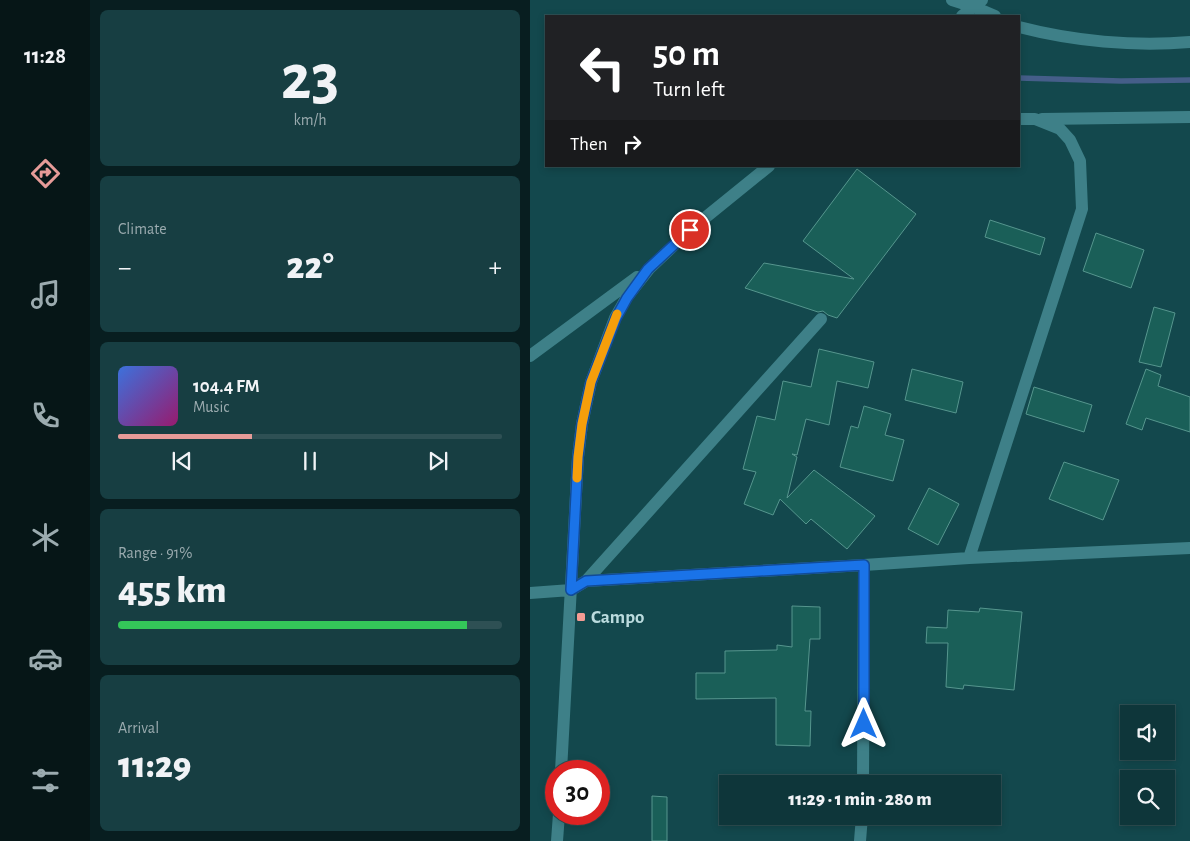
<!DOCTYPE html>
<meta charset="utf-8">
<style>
:root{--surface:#0e363a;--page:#173e42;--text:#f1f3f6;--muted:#9babaf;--line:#2e5054;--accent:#e69b98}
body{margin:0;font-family:"Alegreya Sans",sans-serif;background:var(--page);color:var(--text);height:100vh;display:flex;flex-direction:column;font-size:19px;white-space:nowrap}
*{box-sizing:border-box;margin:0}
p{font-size:16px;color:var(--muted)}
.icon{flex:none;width:28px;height:28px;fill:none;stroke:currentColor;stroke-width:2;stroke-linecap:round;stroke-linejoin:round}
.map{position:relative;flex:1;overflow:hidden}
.side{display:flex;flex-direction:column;gap:10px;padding:10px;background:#081e20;width:440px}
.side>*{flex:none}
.banner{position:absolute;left:15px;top:15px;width:475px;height:152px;border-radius:0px;box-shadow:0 2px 8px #0003,0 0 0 1px var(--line);background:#202124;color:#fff;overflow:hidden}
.tools{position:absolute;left:590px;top:705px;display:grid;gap:10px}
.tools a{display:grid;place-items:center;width:55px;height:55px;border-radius:0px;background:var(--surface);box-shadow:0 2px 8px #0003,0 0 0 1px var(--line);font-size:25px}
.speed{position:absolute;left:15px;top:760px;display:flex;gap:10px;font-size:25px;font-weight:700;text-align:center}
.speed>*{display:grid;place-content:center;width:65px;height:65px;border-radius:50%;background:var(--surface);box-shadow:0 2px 8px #0003,0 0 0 1px var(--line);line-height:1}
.speed .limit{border:8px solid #d22;background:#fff;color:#111}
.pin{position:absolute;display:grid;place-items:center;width:42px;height:42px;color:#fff;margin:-21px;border:2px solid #fff;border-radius:50%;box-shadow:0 1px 5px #0007}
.me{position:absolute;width:55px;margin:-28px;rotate:0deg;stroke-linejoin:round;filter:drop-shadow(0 0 4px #0008)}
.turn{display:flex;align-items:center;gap:18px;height:105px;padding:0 25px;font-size:22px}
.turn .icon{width:65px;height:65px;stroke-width:2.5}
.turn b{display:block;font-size:35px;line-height:42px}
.then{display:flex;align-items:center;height:48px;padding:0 25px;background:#0003;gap:10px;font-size:19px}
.big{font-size:38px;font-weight:800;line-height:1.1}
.side .tile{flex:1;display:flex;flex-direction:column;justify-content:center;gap:8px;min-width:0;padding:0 18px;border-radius:8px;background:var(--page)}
.side .dial{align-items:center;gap:0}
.dial b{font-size:65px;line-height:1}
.song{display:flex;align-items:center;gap:15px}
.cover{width:60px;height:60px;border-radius:8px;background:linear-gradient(135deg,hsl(220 70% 55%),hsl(320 70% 35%))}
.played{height:5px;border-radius:2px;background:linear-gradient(90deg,var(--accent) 35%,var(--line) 35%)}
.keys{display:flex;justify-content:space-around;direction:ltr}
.heat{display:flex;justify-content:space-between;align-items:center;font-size:28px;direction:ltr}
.charge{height:8px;border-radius:4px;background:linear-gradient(90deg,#34c759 91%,var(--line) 0)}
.trip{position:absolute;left:189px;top:775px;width:282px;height:50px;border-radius:0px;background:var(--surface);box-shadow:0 2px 8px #0003,0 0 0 1px var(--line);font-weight:800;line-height:50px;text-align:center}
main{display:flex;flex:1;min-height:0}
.tab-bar{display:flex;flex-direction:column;width:90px;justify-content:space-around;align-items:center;background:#061617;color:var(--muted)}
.tab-bar .icon{width:35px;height:35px}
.tab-bar .current{color:var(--accent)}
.tab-bar b{font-size:22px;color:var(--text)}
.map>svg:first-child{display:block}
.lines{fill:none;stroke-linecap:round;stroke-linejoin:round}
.stream{stroke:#455e89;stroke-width:5.5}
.building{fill:#1a5f58;stroke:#56968e}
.minor{stroke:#3e8088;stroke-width:12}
.route-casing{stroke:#114b97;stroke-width:12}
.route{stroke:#1a73e8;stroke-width:9}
.slow{stroke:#f59e0b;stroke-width:9}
.poi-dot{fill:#f59c94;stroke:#13484d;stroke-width:2}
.labels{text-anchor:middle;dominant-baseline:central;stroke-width:5;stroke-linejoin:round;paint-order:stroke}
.poi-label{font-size:19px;font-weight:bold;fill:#bbdbde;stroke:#13484d;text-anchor:start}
</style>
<main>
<nav class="tab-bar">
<b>11:28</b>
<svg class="icon current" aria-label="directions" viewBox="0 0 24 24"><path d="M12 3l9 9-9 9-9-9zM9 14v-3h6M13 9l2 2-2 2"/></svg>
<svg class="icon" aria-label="music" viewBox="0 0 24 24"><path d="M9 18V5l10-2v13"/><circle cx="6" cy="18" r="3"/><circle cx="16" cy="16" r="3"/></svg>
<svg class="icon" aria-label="phone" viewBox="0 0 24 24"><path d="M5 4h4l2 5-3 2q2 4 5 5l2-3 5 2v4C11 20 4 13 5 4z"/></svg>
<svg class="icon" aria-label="climate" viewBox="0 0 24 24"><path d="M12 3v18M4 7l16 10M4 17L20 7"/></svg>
<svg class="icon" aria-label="car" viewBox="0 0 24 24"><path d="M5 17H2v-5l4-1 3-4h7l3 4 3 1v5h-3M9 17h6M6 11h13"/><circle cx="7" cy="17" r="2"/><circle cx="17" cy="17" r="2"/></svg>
<svg class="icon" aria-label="filters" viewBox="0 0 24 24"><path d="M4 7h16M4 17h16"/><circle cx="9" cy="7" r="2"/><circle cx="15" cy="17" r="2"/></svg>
</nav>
<section class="side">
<div class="tile dial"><b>23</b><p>km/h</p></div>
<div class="tile"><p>Climate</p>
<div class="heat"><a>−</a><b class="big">22°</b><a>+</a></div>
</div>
<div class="tile">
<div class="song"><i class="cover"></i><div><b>104.4 FM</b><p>Music</p></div></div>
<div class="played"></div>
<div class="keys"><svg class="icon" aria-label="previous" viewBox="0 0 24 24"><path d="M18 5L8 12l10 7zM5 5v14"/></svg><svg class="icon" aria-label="pause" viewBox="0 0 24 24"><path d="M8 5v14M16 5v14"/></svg><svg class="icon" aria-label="next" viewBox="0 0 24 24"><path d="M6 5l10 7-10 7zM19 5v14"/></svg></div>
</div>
<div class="tile"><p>Range · 91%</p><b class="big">455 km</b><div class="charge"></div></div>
<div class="tile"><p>Arrival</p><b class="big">11:29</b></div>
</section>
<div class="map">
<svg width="660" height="841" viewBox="0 0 660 841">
<rect width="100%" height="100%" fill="#13484d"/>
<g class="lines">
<!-- stream -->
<path class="stream" d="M489,78L591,81L660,80"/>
</g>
<!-- building -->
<path class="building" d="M327,169L386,214L307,318L298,315L293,311L288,312L215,288L234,263L324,279L273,241Z
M460,220L515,238L510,255L455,237Z
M566,233L614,250L601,288L553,271Z
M624,307L645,313L631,367L609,362Z
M289,349L344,362L338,388L307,381L299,425L276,419L267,455L262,454L267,457L257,498L284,470L345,516L317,549L281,519L276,524L250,499L243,515L214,504L226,472L213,469L227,416L245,420L253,381L281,387Z
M382,369L433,382L426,413L375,400Z
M616,369L631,375L628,386L660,397V432L616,418L612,430L596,424Z
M504,387L562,405L554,432L496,414Z
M334,406L361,414L355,435L374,440L363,481L310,467L321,426L328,428Z
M534,462L589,480L573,520L519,499Z
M399,488L429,504L408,545L378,529Z
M262,606L290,607V639H280L275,711H281L280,746L246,745V698L166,699V673H195V651L247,650V645L262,647Z
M450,608L492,612L484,690L434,685L433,689L416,687L418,643H396L397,627L417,628L418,610L449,612Z
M122,796L137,797V841H122Z"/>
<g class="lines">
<!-- minor -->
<path class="minor" d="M422,0L444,7L465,16
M432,16L452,0
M489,27C543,41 604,47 660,42
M512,119L660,117
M0,356L107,277
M439,558L552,209L550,161L540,140L530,129L505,119H489
M56,581L291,319
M0,593L41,590L56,581L334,565L439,558L660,548
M31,771L48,457L52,424L61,382L85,318L97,297L119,269L160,230L239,166
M333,784L334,565
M27,841L29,814
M330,841L332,816"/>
</g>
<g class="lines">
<!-- route casing -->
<g class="route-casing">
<path id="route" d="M160,230L118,269L97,298L86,318L61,382L52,424L48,457L41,590L56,581L334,565V724"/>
</g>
<!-- route -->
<use href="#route" class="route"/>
<!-- slow -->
<path class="slow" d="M47,478L48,457L52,424L61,382L87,314"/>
</g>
<!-- markers -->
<rect class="poi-dot" x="46" y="612" width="10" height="10" rx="2.5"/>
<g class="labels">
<!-- poi labels -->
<g class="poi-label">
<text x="61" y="617">Campo</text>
</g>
</g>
</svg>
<div class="tools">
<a><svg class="icon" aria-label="sound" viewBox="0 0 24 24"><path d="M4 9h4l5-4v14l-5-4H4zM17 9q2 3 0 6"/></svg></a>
<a><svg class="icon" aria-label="search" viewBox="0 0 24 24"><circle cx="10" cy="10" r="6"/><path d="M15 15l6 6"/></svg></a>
</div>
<div class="speed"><div class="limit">30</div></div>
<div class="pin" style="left:160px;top:230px;background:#d93025"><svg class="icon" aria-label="arrive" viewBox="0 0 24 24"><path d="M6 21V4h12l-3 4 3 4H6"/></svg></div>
<svg class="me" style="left:334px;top:724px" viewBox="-20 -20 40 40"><path d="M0-17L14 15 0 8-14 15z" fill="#1a73e8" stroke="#fff" stroke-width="4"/></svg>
<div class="trip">11:29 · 1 min · 280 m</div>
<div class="banner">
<div class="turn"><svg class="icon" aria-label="left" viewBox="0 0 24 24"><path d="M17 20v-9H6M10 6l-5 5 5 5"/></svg><div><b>50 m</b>Turn left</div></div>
<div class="then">Then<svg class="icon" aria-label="right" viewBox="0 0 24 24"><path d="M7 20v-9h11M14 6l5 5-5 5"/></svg></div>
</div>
</div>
</main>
